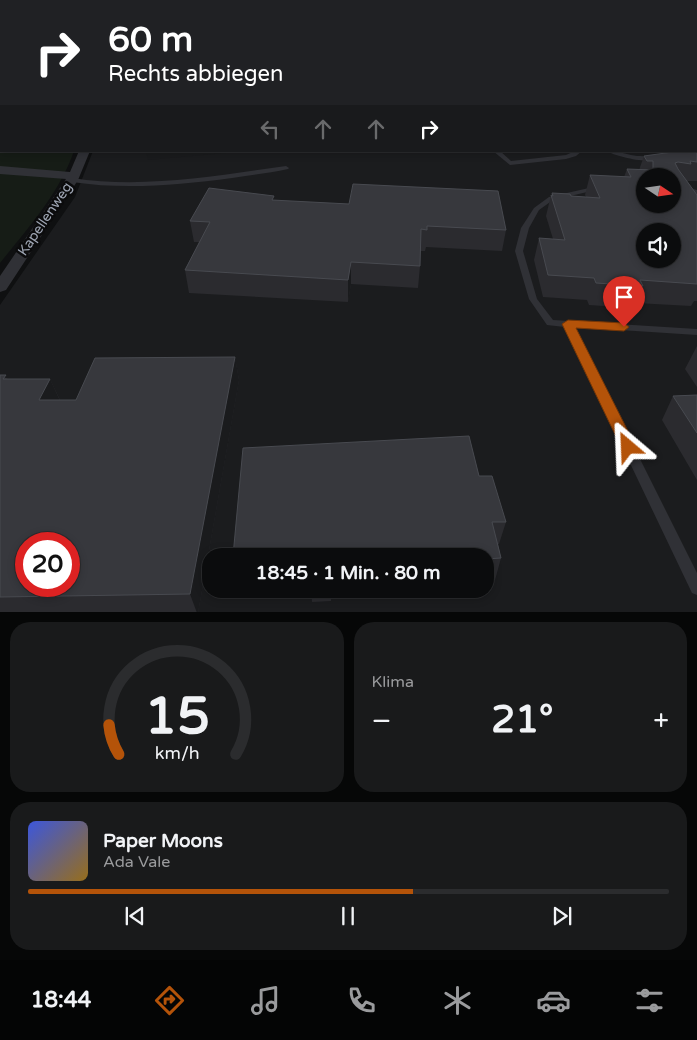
<!DOCTYPE html>
<html lang="de">
<meta charset="utf-8">
<style>
:root{--surface:#0b0c0d;--page:#191a1b;--text:#f1f3f6;--muted:#9a9b9d;--line:#2b2c2e;--accent:#b45309}
body{margin:0;font-family:"Varela Round",sans-serif;background:var(--page);color:var(--text);height:100vh;display:flex;flex-direction:column;font-size:19px;white-space:nowrap}
*{box-sizing:border-box;margin:0}
p{font-size:16px;color:var(--muted)}
.icon{flex:none;width:28px;height:28px;fill:none;stroke:currentColor;stroke-width:2;stroke-linecap:round;stroke-linejoin:round}
.map{position:relative;height:612px;overflow:hidden}
.sheet{display:flex;flex-direction:column;gap:10px;padding:10px;background:#060707;flex:1}
.sheet>*{flex:none}
.hud{position:absolute;left:0px;top:0px;width:698px;height:152px;box-shadow:0 2px 8px #0003,0 0 0 1px var(--line);background:#202124;color:#fff;overflow:hidden}
.needle{width:32px;rotate:103deg}
.buttons{position:absolute;left:636px;top:168px;display:grid;gap:10px}
.buttons a{display:grid;place-items:center;width:45px;height:45px;border-radius:50%;background:var(--surface);box-shadow:0 2px 8px #0003,0 0 0 1px var(--line);font-size:25px}
.speed{position:absolute;left:15px;top:532px;display:flex;gap:10px;font-size:25px;font-weight:700;text-align:center}
.speed>*{display:grid;place-content:center;width:65px;height:65px;border-radius:50%;background:var(--surface);box-shadow:0 2px 8px #0003,0 0 0 1px var(--line);line-height:1}
.speed .limit{border:8px solid #d22;background:#fff;color:#111}
.pin{position:absolute;display:grid;place-items:center;width:42px;height:42px;color:#fff;margin:-51px -21px;border-radius:50% 50% 50% 0;rotate:-45deg;box-shadow:0 0 5px #0007}
.pin .icon{rotate:45deg}
.me{position:absolute;width:55px;margin:-28px;rotate:334deg;stroke-linejoin:round;filter:drop-shadow(0 0 4px #0008)}
.turn{display:flex;align-items:center;gap:18px;height:105px;padding:0 25px;font-size:22px}
.turn .icon{width:65px;height:65px;stroke-width:2.5}
.turn b{display:block;font-size:35px;line-height:42px}
.lanes{display:flex;align-items:center;height:48px;padding:0 25px;background:#0003;justify-content:center;gap:25px;direction:ltr}
.lanes .off{opacity:.35}
.big{font-size:38px;font-weight:800;line-height:1.1}
.sheet .widget{flex:1;display:flex;flex-direction:column;justify-content:center;gap:8px;min-width:0;padding:0 18px;border-radius:20px;background:var(--page)}
.sheet .dial{align-items:center;gap:0}
.dial svg{height:130px;overflow:visible;fill:none;stroke:var(--line);stroke-width:7;stroke-linecap:round;text-anchor:middle}
.dial text{fill:var(--text);stroke:none}
.song{display:flex;align-items:center;gap:15px}
.cover{width:60px;height:60px;border-radius:8px;background:linear-gradient(135deg,hsl(230 70% 55%),hsl(40 70% 35%))}
.played{height:5px;border-radius:2px;background:linear-gradient(90deg,var(--accent) 60%,var(--line) 60%)}
.keys{display:flex;justify-content:space-around;direction:ltr}
.heat{display:flex;justify-content:space-between;align-items:center;font-size:28px;direction:ltr}
.sheet .tiles{flex:1;display:grid;gap:10px;grid-template-columns:1fr 1fr}
.widget:last-child{grid-column:span 2}
.trip{position:absolute;left:202px;top:548px;width:292px;height:50px;border-radius:20px;background:var(--surface);box-shadow:0 2px 8px #0003,0 0 0 1px var(--line);font-weight:800;line-height:50px;text-align:center}
.dock{display:flex;height:80px;justify-content:space-around;align-items:center;background:#040505;color:var(--muted)}
.dock .icon{width:35px;height:35px}
.dock .on{color:var(--accent)}
.dock b{font-size:22px;color:var(--text)}
.map>svg:first-child{display:block}
.built{fill:#1b1c1e;fill-rule:evenodd}
.green{fill:#161c16}
.lines{fill:none;stroke-linecap:round;stroke-linejoin:round}
.stream{stroke:#252f36;stroke-width:2}
.path{stroke:#36383e;stroke-width:1;stroke-dasharray:1 2;stroke-linecap:butt}
.service{fill:#303136;fill-rule:evenodd}
.minor{fill:#303136;fill-rule:evenodd}
.secondary{fill:#3e4047;fill-rule:evenodd}
.rail-casing{stroke:#43454c;stroke-width:2.5}
.rail{stroke:#0b0b0c;stroke-width:2;stroke-dasharray:5;stroke-linecap:butt}
.wall{fill:#2b2b2f}
.shaded-wall{fill:#1a1b1d}
.building{fill:#37383d;stroke:#484a50;fill-rule:evenodd}
.route{fill:#b45309;stroke:#753606}
.labels{text-anchor:middle;dominant-baseline:central;stroke-width:5;stroke-linejoin:round;paint-order:stroke}
.street-label{font-size:14px;fill:#9fa6b4;stroke:#0b0b0c}
</style>
<div class="map">
<svg width="697" height="613" viewBox="0 0 697 613">
<rect width="100%" height="100%" fill="#0f1011"/>
<!-- built -->
<path class="built" d="M93,151H679L697,158V612L0,613V305L75,197ZM645,176H672V204H645ZM645,231H672V259H645ZM26,544H69V586H26ZM211,556H486V589H211Z"/>
<!-- green -->
<path class="green" d="M0,75L1,151H74C59,194 28,228 0,263Z"/>
<g class="lines">
<!-- stream -->
<path class="stream" d="M311,0L314,1
M651,0L654,1
M234,1L242,0"/>
<!-- path -->
<path class="path" d="M239,1L247,0"/>
<!-- service -->
<path class="service" d="M696,31H697V34H696Z
M493,151H500L511,161L566,155L575,151H582L576,156L566,159L510,165Z
M606,151C615,151 623,153 631,155C639,157 649,155 656,159C646,164 616,156 606,151Z
M286,166L289,168L288,169C270,173 250,175 232,178C178,185 125,190 72,182L69,180L72,178C143,189 215,176 286,166Z
M672,183L697,190V194L672,187Z
M598,186L601,188L600,189L553,200L539,210L529,228L523,251L537,299L553,320L697,329V335L574,327L697,573V595L692,593L565,327L547,325L529,299L515,251L521,228L534,208L549,197Z"/>
<!-- minor -->
<path class="minor" d="M79,151H90L78,180L6,290L0,292V276L66,179L0,174V166L70,172Z"/>
<!-- secondary -->
<path class="secondary" d="M0,32H1V38H0Z"/>
<!-- rail casing -->
<g class="rail-casing">
<path id="rail" d="M357,1L363,0"/>
</g>
<!-- rail -->
<use href="#rail" class="rail"/>
</g>
<!-- wall -->
<path class="wall" d="M473,0H523L522,1H473Z
M697,151V181H687L697,195V301H694L691,306L636,303L634,308L589,305L587,300L543,297L534,260L539,238L553,239L546,216L551,195L552,196V193L571,196L586,197L585,195L590,175L624,177L627,169L639,170L644,156Z
M274,200L506,230L502,251L426,247L425,251H420V266L418,288L351,284L348,302L189,293L185,270L199,242H194L190,221Z
M697,346V387L685,369Z
M235,357L239,380L198,613H0V375L8,379H50L60,400H76Z
M697,395V480L662,420L673,396Z
M479,476L506,522L499,544H498L501,558L495,580H486V556Z
M237,589H277L238,591Z
M292,589H354L331,590V601L312,602L311,591L293,593Z"/>
<!-- shaded-wall -->
<path class="shaded-wall" d="M30,0H41L38,1H27Z
M146,151H248L148,160Z
M351,262V284L348,302V280Z
M235,357L239,380L198,613H197L190,594Z
M50,379L61,403L39,400Z"/>
<!-- building -->
<path class="building" d="M0,0H30L27,1H1V11L0,12Z
M327,0H333L334,1H315Z
M354,0L355,1H335Z
M480,0H519L517,1H484Z
M696,150L697,151V162L690,161L691,164L678,162L675,163L678,169L697,195V284L640,280L643,286L596,283L594,278L548,275L539,238L565,240L551,195L553,196L552,193L570,194L571,196L600,198L590,175L631,177L627,169L653,170V161H647L644,156L680,151H696ZM645,176H672V204H645ZM645,231H672V259H645Z
M353,184L498,191L506,230L427,226V230L421,229L420,266L351,262L348,280L185,270L210,222L190,221L209,188L274,196L272,200L349,204Z
M235,357L190,594L0,597V375H6L3,379H50L39,400H76L95,358ZM26,544H69V586H26Z
M697,395V433L673,396Z
M469,436L479,476H492L506,522H492L501,558L486,559V556H233L243,448Z"/>
<!-- route -->
<path class="route" d="M568,320L624,323L629,327L624,331L576,328L636,447L634,451L628,453L623,451L621,447L562,324Z"/>
<g class="labels">
<!-- street labels -->
<g class="street-label">
<text transform="translate(45 219) rotate(-56)">Kapellenweg</text>
</g>
</g>
</svg>
<div class="buttons">
<a><svg class="needle" viewBox="-14 -14 28 28"><path d="M0-13l5 13h-10z" fill="#e53935"/><path d="M0 13l5-13h-10z" fill="#9a9b9d"/></svg></a>
<a><svg class="icon" aria-label="sound" viewBox="0 0 24 24"><path d="M4 9h4l5-4v14l-5-4H4zM17 9q2 3 0 6"/></svg></a>
</div>
<div class="speed"><div class="limit">20</div></div>
<div class="pin" style="left:624px;top:327px;background:#d93025"><svg class="icon" aria-label="arrive" viewBox="0 0 24 24"><path d="M6 21V4h12l-3 4 3 4H6"/></svg></div>
<svg class="me" style="left:628px;top:447px" viewBox="-20 -20 40 40"><path d="M0-17L14 15 0 8-14 15z" fill="#b45309" stroke="#fff" stroke-width="4"/></svg>
<div class="trip">18:45 · 1 Min. · 80 m</div>
<div class="hud">
<div class="turn"><svg class="icon" aria-label="right" viewBox="0 0 24 24"><path d="M7 20v-9h11M14 6l5 5-5 5"/></svg><div><b>60 m</b>Rechts abbiegen</div></div>
<div class="lanes"><svg class="icon off" aria-label="left" viewBox="0 0 24 24"><path d="M17 20v-9H6M10 6l-5 5 5 5"/></svg><svg class="icon off" aria-label="ahead" viewBox="0 0 24 24"><path d="M12 20V5M6 11l6-6 6 6"/></svg><svg class="icon off" aria-label="ahead" viewBox="0 0 24 24"><path d="M12 20V5M6 11l6-6 6 6"/></svg><svg class="icon" aria-label="right" viewBox="0 0 24 24"><path d="M7 20v-9h11M14 6l5 5-5 5"/></svg></div>
</div>
</div>
<section class="sheet">
<div class="tiles">
<div class="widget dial"><svg viewBox="0 0 100 80">
<path d="M14 69A42 42 0 1 1 86 69"/>
<path d="M14 69A42 42 0 0 1 8 51" stroke="#b45309"/>
<text x="50" y="56" font-size="32" font-weight="700">15</text>
<text x="50" y="72" font-size="11">km/h</text>
</svg></div>
<div class="widget"><p>Klima</p>
<div class="heat"><a>−</a><b class="big">21°</b><a>+</a></div>
</div>
<div class="widget">
<div class="song"><i class="cover"></i><div><b>Paper Moons</b><p>Ada Vale</p></div></div>
<div class="played"></div>
<div class="keys"><svg class="icon" aria-label="previous" viewBox="0 0 24 24"><path d="M18 5L8 12l10 7zM5 5v14"/></svg><svg class="icon" aria-label="pause" viewBox="0 0 24 24"><path d="M8 5v14M16 5v14"/></svg><svg class="icon" aria-label="next" viewBox="0 0 24 24"><path d="M6 5l10 7-10 7zM19 5v14"/></svg></div>
</div>
</div>
</section>
<nav class="dock">
<b>18:44</b>
<svg class="icon on" aria-label="directions" viewBox="0 0 24 24"><path d="M12 3l9 9-9 9-9-9zM9 14v-3h6M13 9l2 2-2 2"/></svg>
<svg class="icon" aria-label="music" viewBox="0 0 24 24"><path d="M9 18V5l10-2v13"/><circle cx="6" cy="18" r="3"/><circle cx="16" cy="16" r="3"/></svg>
<svg class="icon" aria-label="phone" viewBox="0 0 24 24"><path d="M5 4h4l2 5-3 2q2 4 5 5l2-3 5 2v4C11 20 4 13 5 4z"/></svg>
<svg class="icon" aria-label="climate" viewBox="0 0 24 24"><path d="M12 3v18M4 7l16 10M4 17L20 7"/></svg>
<svg class="icon" aria-label="car" viewBox="0 0 24 24"><path d="M5 17H2v-5l4-1 3-4h7l3 4 3 1v5h-3M9 17h6M6 11h13"/><circle cx="7" cy="17" r="2"/><circle cx="17" cy="17" r="2"/></svg>
<svg class="icon" aria-label="filters" viewBox="0 0 24 24"><path d="M4 7h16M4 17h16"/><circle cx="9" cy="7" r="2"/><circle cx="15" cy="17" r="2"/></svg>
</nav>
